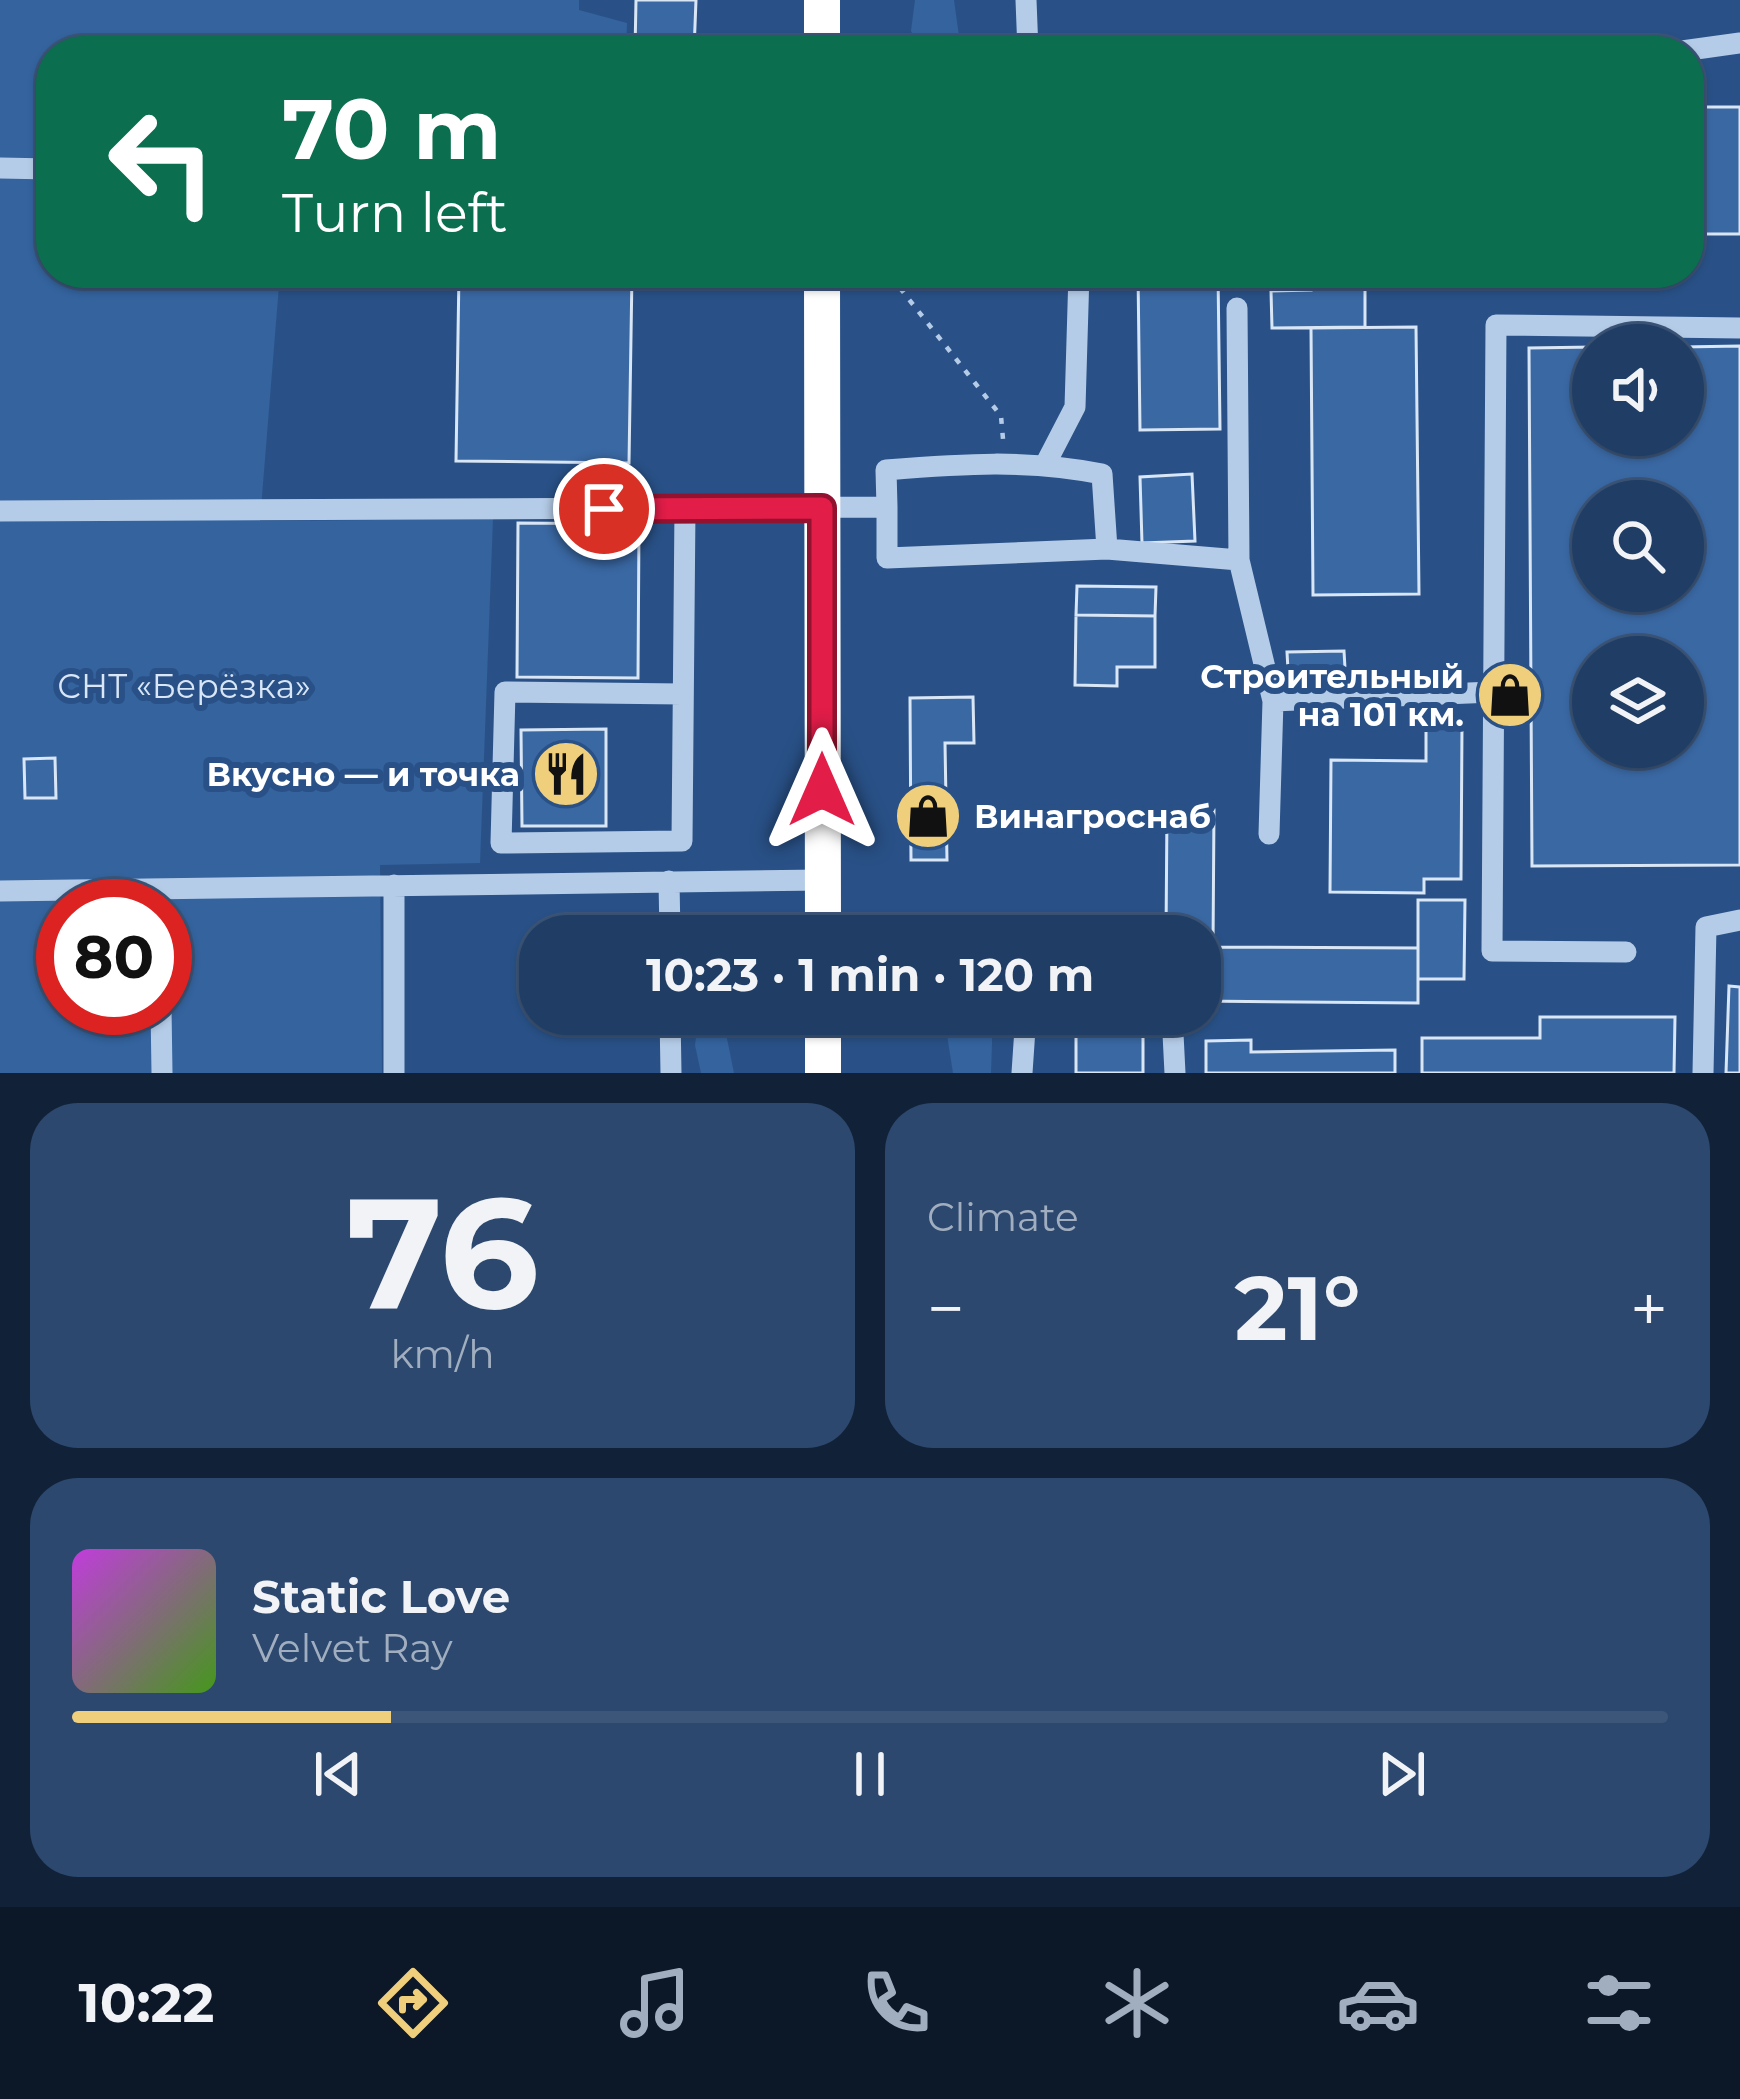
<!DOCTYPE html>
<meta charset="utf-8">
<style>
:root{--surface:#1f3d65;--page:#2c486e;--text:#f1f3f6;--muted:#a1aebf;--line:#3c5679;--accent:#efcf7c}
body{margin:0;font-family:Montserrat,sans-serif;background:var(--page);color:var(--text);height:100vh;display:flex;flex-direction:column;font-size:45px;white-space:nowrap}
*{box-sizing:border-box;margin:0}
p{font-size:39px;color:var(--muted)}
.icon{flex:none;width:66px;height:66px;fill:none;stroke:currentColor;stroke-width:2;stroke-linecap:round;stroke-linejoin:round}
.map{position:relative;height:1073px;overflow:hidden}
.details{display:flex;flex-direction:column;gap:30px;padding:30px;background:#112238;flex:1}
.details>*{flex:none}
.guide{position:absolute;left:36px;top:36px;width:1668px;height:252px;border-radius:48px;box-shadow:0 3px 9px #0004,0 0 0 3px var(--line);background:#0b6e4f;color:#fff;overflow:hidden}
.fabs{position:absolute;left:1572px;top:324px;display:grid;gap:24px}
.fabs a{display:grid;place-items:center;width:132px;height:132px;border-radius:50%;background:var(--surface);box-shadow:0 3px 9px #0004,0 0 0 3px var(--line);font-size:60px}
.speed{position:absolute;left:36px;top:879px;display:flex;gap:24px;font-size:60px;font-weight:700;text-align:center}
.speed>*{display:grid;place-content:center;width:156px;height:156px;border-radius:50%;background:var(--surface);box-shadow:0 3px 9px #0004,0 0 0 3px var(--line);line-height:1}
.speed .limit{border:18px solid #d22;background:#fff;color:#111}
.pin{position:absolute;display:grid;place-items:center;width:102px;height:102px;color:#fff;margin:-51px;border:6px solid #fff;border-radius:50%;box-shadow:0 3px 12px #0007}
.me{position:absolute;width:132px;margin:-66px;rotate:0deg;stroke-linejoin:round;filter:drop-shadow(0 0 9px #0008)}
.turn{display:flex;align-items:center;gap:42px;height:252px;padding:0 48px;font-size:54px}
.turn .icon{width:156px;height:156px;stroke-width:2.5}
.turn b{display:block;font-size:84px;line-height:102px}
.big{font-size:90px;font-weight:700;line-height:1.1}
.details .tile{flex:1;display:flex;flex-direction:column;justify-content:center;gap:18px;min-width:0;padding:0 42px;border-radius:48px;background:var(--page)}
.details .dial{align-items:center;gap:0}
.dial b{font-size:156px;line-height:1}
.song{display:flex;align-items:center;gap:36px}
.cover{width:144px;height:144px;border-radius:18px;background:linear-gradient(135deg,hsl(290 70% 55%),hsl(100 70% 35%))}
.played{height:12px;border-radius:6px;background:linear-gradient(90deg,var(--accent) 20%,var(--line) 20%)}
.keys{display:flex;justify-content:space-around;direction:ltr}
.heat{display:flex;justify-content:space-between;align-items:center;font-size:66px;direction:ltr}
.details .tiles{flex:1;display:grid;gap:30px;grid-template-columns:1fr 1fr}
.tile:last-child{grid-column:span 2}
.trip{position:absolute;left:519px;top:915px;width:702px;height:120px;border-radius:48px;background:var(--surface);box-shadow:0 3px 9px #0004,0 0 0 3px var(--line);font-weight:700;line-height:120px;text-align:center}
.dock{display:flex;height:192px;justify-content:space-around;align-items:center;background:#0c1828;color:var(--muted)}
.dock .icon{width:84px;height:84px}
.dock .current{color:var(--accent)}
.dock b{font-size:54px;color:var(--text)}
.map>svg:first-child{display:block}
.green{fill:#34639e;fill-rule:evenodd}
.building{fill:#3a68a3;stroke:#d9e6f6;stroke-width:3;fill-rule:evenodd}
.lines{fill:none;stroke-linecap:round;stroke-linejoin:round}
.path{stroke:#b5cce8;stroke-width:4.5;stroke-dasharray:6 9;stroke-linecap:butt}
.minor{stroke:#b5cce8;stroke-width:21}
.highway{stroke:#fff;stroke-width:36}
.route-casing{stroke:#92132f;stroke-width:30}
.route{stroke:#e11d48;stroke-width:21}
.labels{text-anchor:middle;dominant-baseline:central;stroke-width:12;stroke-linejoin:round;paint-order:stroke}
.poi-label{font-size:33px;font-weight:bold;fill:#fff;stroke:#295187;text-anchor:end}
.park-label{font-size:33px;fill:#d9e6f6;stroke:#295187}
</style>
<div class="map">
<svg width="1740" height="1073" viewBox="0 0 1740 1073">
<rect width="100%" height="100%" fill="#295187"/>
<!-- green -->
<path class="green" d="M0,0H579V10L627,23L626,51H51V273H280L260,521L493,519L480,863L380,865L382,1073H0ZM63,906H165V1008H63Z
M915,0H954L961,51H922L911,31Z
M995,922V936H921L945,924Z
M699,1014L723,1019L734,1073H701L695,1045Z
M935,1014H993L991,1073H953L947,1035Z"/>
<!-- building -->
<path class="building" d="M636,0H696L694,51H635Z
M1689,107H1740V234H1689Z
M459,273H632L629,463L456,461Z
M1138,273H1218L1220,429L1140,430Z
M1310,273H1365V327L1272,328L1271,291L1311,290Z
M1476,273H1608V287L1476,285Z
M1416,327L1419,594L1313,595L1311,328Z
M1740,346V865L1532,866L1529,348L1593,347V435H1683V347ZM1593,501H1683V591H1593ZM1593,657H1683V747H1593Z
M1192,474L1195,541L1142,543L1140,477Z
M518,523L639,524L638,678L517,677Z
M1077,586L1156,587L1155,616L1076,615Z
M1076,615L1155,616V667H1117V686L1075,685Z
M1344,651L1345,668L1288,670L1287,652Z
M973,697L974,743H945L947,860H911L910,698Z
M1426,726H1462L1461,879H1424V893L1330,892L1331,760L1426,761Z
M606,729V826H522L521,730Z
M55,758L56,798H25L24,759Z
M1167,810H1214L1213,947H1200V936H1166Z
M1418,900H1465L1464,979H1418Z
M1200,947L1418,948V1003L1200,1001Z
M1729,986L1740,987V1073H1726Z
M1076,1014H1143V1073H1076Z
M1540,1017H1675L1674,1073H1422V1038H1540Z
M1251,1040V1052L1395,1050V1073H1206V1041Z"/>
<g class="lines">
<!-- path -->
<path class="path" d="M880,273L879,282L900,288L926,273
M900,288L1001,416L1003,439"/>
<!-- minor -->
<path class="minor" d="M1026,0L1028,51
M1682,51L1740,43
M0,168L51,169
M1237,308L1239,560L1273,701
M1046,463L1075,407L1079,273
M0,511L887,507V558L1107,549L1102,474C1028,459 961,464 886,470L887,507
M1107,549L1239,560
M682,694L505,692L501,843L682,841L685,508
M1269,834L1273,701L1493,692
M669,881L670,936
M394,885V1073
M0,891L822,880
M1626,952L1492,951L1496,325L1740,328
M161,1008L162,1073
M670,1014L671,1073
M1172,1014L1175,1073
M1022,1073L1026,1014
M1703,1073L1706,927L1740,920"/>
<!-- highway -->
<path class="highway" d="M822,51V0
M822,273L823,936
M823,1014V1073"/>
</g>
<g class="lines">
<!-- route casing -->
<g class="route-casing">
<path id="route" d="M604,509L822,508V790"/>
</g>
<!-- route -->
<use href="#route" class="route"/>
</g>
<!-- icons -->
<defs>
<g id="shop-disc" transform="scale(3.45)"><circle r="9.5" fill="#efcf7c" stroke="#295187"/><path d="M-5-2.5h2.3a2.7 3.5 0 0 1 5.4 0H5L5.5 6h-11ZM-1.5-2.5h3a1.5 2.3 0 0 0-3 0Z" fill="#111"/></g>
<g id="restaurant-disc" transform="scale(3.45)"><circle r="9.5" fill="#efcf7c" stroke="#295187"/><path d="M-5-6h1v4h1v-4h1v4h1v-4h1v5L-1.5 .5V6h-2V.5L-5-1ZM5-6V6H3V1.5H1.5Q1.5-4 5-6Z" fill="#111"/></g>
</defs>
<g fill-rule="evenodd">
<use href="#shop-disc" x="1510" y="695"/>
<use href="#restaurant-disc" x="566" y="774"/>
<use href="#shop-disc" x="928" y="816"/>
</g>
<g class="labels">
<!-- poi labels -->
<g class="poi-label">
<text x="1464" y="676">Строительный<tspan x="1464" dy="38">на 101 км.</tspan></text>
<text x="520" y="774">Вкусно — и точка</text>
<text x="974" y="816" text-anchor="start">Винагроснаб</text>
</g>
<!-- park labels -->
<g class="park-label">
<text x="184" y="686">СНТ «Берёзка»</text>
</g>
</g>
</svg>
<div class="fabs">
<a><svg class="icon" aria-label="sound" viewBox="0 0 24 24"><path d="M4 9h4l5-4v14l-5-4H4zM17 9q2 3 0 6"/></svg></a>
<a><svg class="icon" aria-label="search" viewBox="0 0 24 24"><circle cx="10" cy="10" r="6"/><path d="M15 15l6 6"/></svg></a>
<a><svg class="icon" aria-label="layers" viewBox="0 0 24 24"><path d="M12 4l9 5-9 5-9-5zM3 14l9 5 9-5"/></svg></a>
</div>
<div class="speed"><div class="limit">80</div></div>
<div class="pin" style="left:604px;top:509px;background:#d93025"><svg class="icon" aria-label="arrive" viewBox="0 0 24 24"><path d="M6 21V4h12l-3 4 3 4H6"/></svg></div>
<svg class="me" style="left:822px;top:790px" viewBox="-20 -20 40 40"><path d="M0-17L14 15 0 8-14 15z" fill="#e11d48" stroke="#fff" stroke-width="4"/></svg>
<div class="trip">10:23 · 1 min · 120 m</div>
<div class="guide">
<div class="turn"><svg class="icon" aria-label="left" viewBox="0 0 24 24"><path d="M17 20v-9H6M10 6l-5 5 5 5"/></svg><div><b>70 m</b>Turn left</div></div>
</div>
</div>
<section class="details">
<div class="tiles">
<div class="tile dial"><b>76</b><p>km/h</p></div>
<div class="tile"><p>Climate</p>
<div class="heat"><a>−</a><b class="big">21°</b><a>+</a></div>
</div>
<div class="tile">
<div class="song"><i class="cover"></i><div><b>Static Love</b><p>Velvet Ray</p></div></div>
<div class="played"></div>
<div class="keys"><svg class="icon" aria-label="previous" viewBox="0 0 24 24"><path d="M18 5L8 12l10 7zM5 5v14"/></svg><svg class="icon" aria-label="pause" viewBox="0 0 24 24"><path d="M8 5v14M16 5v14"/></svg><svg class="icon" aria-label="next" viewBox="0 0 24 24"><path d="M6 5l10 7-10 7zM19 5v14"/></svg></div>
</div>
</div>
</section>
<nav class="dock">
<b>10:22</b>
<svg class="icon current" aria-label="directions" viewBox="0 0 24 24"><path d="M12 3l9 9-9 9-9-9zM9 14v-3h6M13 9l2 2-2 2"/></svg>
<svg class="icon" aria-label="music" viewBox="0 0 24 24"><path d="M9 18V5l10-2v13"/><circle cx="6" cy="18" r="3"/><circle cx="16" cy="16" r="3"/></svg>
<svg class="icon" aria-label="phone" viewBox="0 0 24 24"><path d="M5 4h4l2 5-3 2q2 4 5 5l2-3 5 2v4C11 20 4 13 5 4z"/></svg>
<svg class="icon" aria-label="climate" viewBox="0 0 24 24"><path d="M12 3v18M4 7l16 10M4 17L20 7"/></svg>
<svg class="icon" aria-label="car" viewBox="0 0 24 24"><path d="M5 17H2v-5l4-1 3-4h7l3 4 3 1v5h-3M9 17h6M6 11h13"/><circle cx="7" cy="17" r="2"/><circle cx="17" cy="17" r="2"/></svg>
<svg class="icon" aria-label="filters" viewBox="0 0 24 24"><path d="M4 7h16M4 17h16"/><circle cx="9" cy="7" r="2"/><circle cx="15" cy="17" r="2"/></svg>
</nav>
